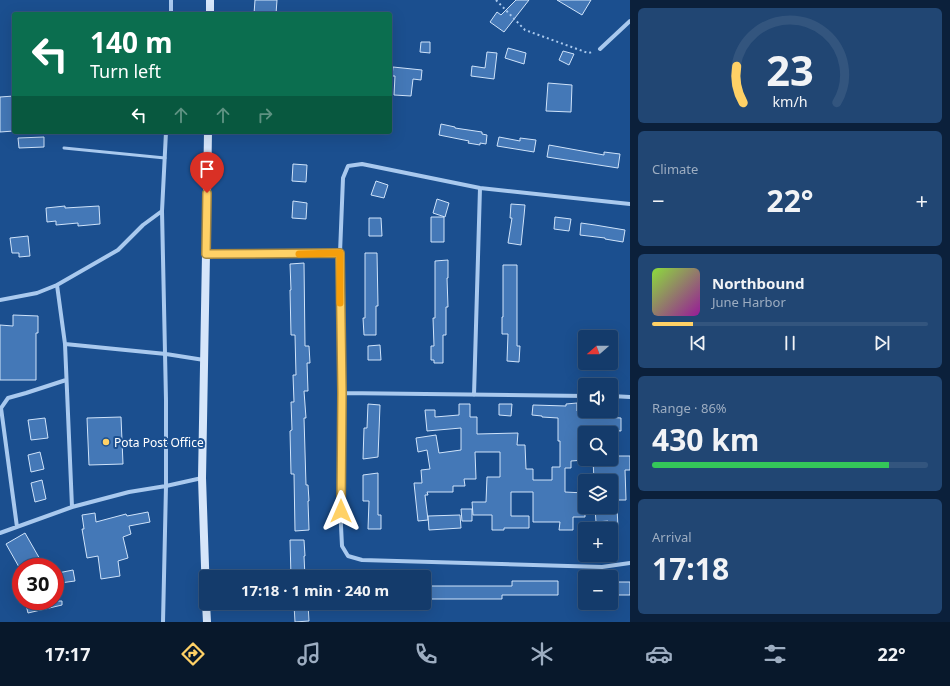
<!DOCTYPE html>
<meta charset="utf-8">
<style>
:root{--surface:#143b6b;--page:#214673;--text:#f1f3f6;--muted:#9dadc1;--line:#33557e;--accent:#ffd166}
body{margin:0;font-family:"Noto Sans",sans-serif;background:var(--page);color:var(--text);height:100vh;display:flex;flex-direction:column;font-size:15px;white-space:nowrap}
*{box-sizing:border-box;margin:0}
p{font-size:13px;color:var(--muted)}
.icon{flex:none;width:22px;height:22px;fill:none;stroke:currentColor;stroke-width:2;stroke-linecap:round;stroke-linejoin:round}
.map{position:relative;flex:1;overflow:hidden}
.sheet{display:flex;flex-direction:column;gap:8px;padding:8px;background:#0b203b;width:320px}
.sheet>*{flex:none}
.guide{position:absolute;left:12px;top:12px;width:380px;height:122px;border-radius:4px;box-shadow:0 4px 16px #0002,0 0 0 1px var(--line);background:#0b6e4f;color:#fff;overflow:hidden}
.needle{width:26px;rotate:250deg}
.fabs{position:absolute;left:578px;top:330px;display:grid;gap:8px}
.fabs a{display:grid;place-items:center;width:40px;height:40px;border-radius:4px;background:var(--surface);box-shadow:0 4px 16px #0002,0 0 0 1px var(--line);font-size:20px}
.speed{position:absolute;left:12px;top:558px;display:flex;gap:8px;font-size:20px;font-weight:700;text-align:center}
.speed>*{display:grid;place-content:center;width:52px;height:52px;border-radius:50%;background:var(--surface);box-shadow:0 4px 16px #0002,0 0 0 1px var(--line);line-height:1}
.speed .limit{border:6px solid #d22;background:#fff;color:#111}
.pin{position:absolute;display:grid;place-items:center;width:34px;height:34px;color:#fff;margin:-41px -17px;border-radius:50% 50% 50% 0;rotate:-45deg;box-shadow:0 0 4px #0007}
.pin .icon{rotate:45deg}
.me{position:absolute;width:44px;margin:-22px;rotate:0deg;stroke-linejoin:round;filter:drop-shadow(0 0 3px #0008)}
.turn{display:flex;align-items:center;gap:14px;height:84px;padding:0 12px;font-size:18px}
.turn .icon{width:52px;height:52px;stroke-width:2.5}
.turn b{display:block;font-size:28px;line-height:34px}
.lanes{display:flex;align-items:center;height:38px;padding:0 12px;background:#0003;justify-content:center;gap:20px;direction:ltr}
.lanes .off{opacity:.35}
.big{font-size:30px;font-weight:700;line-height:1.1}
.sheet .card{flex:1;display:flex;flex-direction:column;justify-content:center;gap:6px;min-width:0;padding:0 14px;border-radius:6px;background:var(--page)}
.sheet .dial{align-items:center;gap:0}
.dial svg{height:104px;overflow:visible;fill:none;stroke:var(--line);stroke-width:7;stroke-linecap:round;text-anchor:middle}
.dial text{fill:var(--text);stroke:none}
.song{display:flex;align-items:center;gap:12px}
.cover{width:48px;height:48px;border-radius:6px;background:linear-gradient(135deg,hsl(90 70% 55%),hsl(300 70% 35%))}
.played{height:4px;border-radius:2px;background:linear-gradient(90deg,var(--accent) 15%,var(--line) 15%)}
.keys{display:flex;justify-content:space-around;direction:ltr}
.heat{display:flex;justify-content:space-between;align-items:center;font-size:22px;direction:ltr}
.charge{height:6px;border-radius:3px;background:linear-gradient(90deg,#34c759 86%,var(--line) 0)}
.trip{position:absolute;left:199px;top:570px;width:232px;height:40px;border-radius:4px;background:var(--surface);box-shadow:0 4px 16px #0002,0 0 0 1px var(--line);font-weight:700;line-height:40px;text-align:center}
.menu{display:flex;height:64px;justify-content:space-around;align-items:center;background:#08182b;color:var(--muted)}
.menu .icon{width:28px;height:28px}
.menu .current{color:var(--accent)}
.menu b{font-size:18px;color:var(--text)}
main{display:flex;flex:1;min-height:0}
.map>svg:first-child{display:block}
.building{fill:#4478b7;stroke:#cfe3fa}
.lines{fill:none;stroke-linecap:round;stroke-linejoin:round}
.path{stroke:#a9c9ee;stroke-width:2;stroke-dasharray:2 3;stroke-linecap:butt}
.lane{stroke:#a9c9ee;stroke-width:3}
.street{stroke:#a9c9ee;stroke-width:4}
.secondary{stroke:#d6e6fa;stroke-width:8}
.route-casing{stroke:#a68842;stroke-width:10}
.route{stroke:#ffd166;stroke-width:7}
.slow{stroke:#f59e0b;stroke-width:7}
.poi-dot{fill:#ffd166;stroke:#1b4f8f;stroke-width:1.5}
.labels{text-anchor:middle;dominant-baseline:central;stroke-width:4;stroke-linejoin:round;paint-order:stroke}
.poi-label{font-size:12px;fill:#fff;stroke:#1b4f8f;text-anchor:start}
</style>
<main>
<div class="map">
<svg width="630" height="622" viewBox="0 0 630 622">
<rect width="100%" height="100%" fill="#1b4f8f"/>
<!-- building -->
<path class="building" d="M255,0H277L276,14H254Z
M516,0H529L504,32L490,22L497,12L501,15Z
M557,0H591L582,15Z
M421,42H430V53L420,52Z
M508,48L526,53L524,64L505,58Z
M563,51L574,54L569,65L559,60Z
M487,52L497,53L494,79L471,76L472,66L485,68Z
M393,67L422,70L421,80L413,79L411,96L394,95L395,76H392Z
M548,83L572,85L571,112L546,111Z
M14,96V131L0,132V97Z
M441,124L455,127V128L482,132V134L487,135L486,144L480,143V145L468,143L469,141L439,135Z
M44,137V147L19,148L18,138Z
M499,137L520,141V138L536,140L534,152L497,146Z
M549,145L604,155V152L620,154L618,168L547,157Z
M293,164L307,165L306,182L292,181Z
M376,181L388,185L384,198L371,195Z
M437,199L449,203L445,217L433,213Z
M293,201L307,203L306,219L292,218Z
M511,204L525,205L524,216L521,245L508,243L512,218H510Z
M65,206V208L99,206L100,224L78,226V223L56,225V221L47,222L46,208Z
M431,217H444V242H431Z
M555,217L571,219L569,231L554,229Z
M369,218H381L382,236H369Z
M581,223L595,225L625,230L623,242L605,239V238L580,235Z
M28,236L30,256L19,257V253H12L10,238Z
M365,253H377L378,306H376V335H364L363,318H365Z
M448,260V278H447L448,307H446V335H443V363H434V360H431V346H434L433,318H435V261Z
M304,263L305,346H309L310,363H307L308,391H304L306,418H304L306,485H308L309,501H308L309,530L295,531L294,474H291L290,431L292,430L291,402H294L293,375H296L295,335H291L290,290H291L290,264Z
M503,265H517V346H520L519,362L507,361L508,334H502V317H503Z
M13,315L38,316V333H36V380H0V325L13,326Z
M380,345L381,360H368V346Z
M577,403V411H588V418L605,417L621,418V431L606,430L585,431V460L571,461V468H565V492L585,493V517H573V530H559L560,522H533V492H511V516H529V528H504V530H492V515H473L472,502H486L487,477H500V452H475L476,479H464L465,486H453V492H427L428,495H425L428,520L418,521L414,483H422L421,470L430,469L427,450L418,452L416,438L436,435L439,453L461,450V428L427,431L425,410H435V417L459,415V404H470V417H477V434L518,433L517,445H525L526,469H533V480H552V467H560V441H558V418L542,417V416L532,415L533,405L566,406V404Z
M368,404L380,405L378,457L363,459L364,428H367Z
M499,404H512L511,416L499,415Z
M121,417L123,464L89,465L87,418Z
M45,418L48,438L31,440L28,420Z
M40,452L44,469L31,472L28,455Z
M615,456H630V470H625L626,500H611V481H594L593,459H616Z
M378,473V515H381V529H368L369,501H363V475Z
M42,480L46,499L35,502L31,483Z
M617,508L618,527H608V521L596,522L595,509Z
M461,509H472V521H462Z
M148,512L150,522L129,526L131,534L123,537L128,558L118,561L120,576L101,579L98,556L87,558L82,529H84L82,515L95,513L96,522L126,514L127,516Z
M460,515L461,528L429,530L428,516Z
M25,533L41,561L31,567H19L6,544Z
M290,540H304L305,556H304L305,577H291Z
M73,570L75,581L60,583L58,573Z
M512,581H558V595H502V599H430V586H512Z
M617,582H630V595H617Z
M25,601H62V605L28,613Z
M308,604L309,621L295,622L294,605Z"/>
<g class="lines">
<!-- path -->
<path class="path" d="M496,0L525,30L588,53L593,52"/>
<!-- lane -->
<path class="lane" d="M64,148L165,158"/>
<!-- street -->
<path class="street" d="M171,14V0
M600,49L630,21
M630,204L480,188L362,164L348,166L343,178L340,253L341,393V526L342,546L348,556L362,560L602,567L630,563
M206,254L340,253
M57,285L118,250L143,225L162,211
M0,300L37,293L57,285L65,344L72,507
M65,344L166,354L204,360
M341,393L585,396
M474,395L480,188
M611,396L630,397
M17,527L1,408L8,398L26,393L66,380
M0,533L72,507L129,492L166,486L202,478
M163,622L166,486V400L162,211L166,132"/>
<!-- secondary -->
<path class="secondary" d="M210,14V0
M206,595L202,478L206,254L208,132
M206,603L207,622"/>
</g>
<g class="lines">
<!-- route casing -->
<g class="route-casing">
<path id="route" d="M207,193L206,254L340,253L342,393L341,511"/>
</g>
<!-- route -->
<use href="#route" class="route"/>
<!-- slow -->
<path class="slow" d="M299,254L340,253V303"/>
</g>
<!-- markers -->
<circle class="poi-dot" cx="106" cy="442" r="4"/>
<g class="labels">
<!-- poi labels -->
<g class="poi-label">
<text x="114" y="442">Pota Post Office</text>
</g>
</g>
</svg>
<div class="fabs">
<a><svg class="needle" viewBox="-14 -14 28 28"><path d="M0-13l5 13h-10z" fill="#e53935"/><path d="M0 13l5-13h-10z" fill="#9dadc1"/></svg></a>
<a><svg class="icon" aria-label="sound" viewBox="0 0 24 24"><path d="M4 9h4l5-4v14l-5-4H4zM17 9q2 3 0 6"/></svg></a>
<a><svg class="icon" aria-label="search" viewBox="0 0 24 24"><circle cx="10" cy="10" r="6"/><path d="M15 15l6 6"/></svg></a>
<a><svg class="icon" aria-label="layers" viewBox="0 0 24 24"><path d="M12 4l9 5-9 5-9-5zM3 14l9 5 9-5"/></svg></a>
<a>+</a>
<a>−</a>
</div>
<div class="speed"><div class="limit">30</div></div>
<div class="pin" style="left:207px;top:193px;background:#d93025"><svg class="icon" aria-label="arrive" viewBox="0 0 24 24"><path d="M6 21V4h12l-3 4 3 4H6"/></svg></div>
<svg class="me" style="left:341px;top:511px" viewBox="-20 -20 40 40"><path d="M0-17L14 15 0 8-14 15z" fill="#ffd166" stroke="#fff" stroke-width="4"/></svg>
<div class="trip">17:18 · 1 min · 240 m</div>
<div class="guide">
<div class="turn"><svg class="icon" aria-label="left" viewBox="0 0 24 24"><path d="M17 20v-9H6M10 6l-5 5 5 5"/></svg><div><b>140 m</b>Turn left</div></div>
<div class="lanes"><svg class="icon" aria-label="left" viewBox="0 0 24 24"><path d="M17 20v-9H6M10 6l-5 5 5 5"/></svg><svg class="icon off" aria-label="ahead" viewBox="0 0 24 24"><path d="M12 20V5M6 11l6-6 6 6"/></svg><svg class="icon off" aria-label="ahead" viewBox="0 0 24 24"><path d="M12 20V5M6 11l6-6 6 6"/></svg><svg class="icon off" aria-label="right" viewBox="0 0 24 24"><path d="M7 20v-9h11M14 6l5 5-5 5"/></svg></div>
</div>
</div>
<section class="sheet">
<div class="card dial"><svg viewBox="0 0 100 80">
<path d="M14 69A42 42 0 1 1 86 69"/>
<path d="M14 69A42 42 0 0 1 9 41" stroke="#ffd166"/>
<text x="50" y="56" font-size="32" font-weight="700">23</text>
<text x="50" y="72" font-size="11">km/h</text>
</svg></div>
<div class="card"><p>Climate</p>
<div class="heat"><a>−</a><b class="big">22°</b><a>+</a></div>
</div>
<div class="card">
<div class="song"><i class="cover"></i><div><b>Northbound</b><p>June Harbor</p></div></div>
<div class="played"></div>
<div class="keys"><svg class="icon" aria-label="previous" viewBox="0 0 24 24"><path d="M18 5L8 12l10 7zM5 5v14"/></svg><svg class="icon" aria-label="pause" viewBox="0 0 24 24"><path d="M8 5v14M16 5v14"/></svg><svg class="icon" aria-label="next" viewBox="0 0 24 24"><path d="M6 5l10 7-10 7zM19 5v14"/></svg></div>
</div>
<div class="card"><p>Range · 86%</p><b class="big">430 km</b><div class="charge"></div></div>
<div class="card"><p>Arrival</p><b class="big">17:18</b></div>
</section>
</main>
<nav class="menu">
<b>17:17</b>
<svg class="icon current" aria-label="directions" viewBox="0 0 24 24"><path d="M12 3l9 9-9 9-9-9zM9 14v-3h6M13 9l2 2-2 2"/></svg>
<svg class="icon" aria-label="music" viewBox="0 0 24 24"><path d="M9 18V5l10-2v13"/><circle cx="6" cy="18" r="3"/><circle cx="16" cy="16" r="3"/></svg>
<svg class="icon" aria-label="phone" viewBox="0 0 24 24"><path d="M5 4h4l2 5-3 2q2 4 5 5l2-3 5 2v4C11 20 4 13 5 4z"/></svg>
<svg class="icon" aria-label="climate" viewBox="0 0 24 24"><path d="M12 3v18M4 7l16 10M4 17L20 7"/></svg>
<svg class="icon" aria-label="car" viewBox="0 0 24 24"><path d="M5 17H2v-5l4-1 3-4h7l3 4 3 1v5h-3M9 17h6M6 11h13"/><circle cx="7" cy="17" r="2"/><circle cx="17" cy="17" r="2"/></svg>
<svg class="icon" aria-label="filters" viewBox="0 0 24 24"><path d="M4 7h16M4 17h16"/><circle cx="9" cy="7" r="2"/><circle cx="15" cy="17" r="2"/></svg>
<b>22°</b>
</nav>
